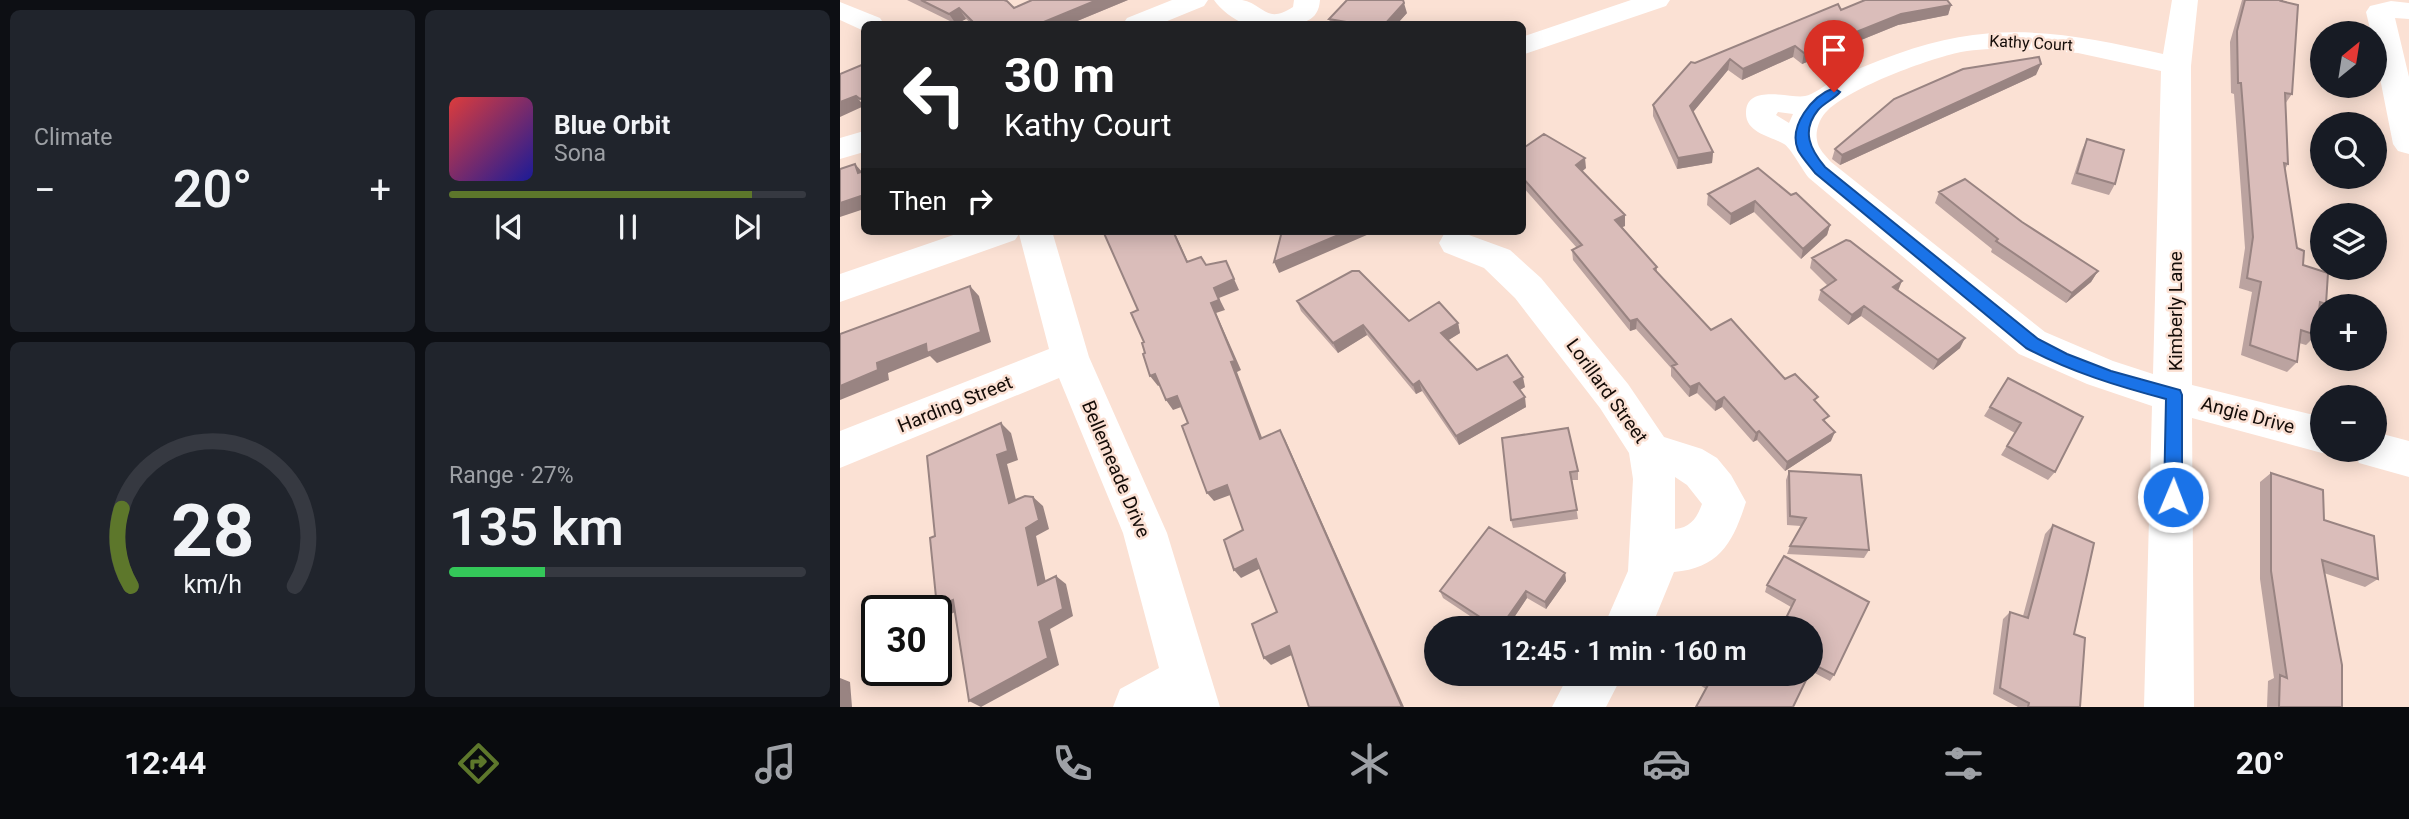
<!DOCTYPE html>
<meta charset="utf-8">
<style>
:root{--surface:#171b24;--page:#20242c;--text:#f1f3f6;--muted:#9ea1a6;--line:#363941;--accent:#5d772b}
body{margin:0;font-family:Roboto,sans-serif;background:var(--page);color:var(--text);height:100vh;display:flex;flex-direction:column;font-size:26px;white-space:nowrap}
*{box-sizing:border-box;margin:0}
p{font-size:23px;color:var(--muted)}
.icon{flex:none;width:38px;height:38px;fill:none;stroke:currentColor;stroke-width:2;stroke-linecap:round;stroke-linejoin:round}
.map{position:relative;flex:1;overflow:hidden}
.sheet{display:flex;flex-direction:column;gap:10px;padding:10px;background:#0d0f14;width:840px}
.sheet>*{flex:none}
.guide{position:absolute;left:21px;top:21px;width:665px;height:214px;border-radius:10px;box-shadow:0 4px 18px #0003;background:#202124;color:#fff;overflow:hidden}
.needle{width:46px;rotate:30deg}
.fabs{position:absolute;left:1470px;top:21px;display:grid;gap:14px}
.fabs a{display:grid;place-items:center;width:77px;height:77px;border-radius:50%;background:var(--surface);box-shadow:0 4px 18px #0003;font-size:35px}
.speed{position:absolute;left:21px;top:595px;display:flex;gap:14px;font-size:35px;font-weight:700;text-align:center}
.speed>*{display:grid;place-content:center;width:91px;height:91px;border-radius:50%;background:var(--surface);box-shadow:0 4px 18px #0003;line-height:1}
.speed .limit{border:4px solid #111;border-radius:10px;background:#fff;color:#111}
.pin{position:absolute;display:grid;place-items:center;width:60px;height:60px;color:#fff;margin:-72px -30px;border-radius:50% 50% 50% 0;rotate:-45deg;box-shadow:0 0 7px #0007}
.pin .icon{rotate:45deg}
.me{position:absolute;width:77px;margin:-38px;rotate:1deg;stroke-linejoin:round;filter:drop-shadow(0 0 5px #0008)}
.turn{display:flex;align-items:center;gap:24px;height:147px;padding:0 28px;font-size:32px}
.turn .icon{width:91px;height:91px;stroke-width:2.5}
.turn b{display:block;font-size:49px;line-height:60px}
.then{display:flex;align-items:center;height:66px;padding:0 28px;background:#0003;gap:14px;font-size:26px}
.big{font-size:52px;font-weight:600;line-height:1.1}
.sheet .card{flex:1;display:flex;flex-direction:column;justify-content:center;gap:10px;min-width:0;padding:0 24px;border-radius:10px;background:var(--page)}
.sheet .dial{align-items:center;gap:0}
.dial svg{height:182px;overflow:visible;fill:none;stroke:var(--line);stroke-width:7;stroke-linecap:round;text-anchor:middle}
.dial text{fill:var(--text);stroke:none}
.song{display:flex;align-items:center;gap:21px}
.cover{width:84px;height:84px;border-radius:10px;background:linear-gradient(135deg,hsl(0 70% 55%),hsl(240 70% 35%))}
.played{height:7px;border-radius:4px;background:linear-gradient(90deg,var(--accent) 85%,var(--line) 85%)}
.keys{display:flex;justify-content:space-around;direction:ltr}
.heat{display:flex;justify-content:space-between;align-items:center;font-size:38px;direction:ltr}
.charge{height:10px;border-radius:5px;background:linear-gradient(90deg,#34c759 27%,var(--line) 0)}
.sheet .tiles{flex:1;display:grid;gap:10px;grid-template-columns:repeat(2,1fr)}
.trip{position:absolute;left:584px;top:616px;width:399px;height:70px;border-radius:35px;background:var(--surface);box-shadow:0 4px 18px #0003;font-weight:600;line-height:70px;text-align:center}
.menu{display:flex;height:112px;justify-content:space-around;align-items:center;background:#090b0e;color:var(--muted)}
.menu .icon{width:49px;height:49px}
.menu .active{color:var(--accent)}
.menu b{font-size:32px;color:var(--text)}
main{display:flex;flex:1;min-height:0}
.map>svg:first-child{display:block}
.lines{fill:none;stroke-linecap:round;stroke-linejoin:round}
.minor{fill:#fff;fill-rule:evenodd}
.wall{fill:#bba3a0}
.shaded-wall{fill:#998482}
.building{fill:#dabdba;stroke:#998482;stroke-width:2}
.route{fill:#1a73e8;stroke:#114b97;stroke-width:2}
.labels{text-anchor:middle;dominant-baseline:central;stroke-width:5;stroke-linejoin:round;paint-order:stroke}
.far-street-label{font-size:16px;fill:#140c08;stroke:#fbe1d4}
.street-label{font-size:19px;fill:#140c08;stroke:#fbe1d4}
</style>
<main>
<section class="sheet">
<div class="tiles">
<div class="card"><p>Climate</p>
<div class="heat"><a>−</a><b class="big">20°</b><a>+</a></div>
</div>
<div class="card">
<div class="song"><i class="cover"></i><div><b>Blue Orbit</b><p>Sona</p></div></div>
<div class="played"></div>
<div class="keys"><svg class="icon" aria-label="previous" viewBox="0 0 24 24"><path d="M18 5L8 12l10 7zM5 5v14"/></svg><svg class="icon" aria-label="pause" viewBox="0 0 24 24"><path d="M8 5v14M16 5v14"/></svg><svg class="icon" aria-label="next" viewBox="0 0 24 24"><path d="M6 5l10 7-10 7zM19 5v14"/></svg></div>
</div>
<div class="card dial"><svg viewBox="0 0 100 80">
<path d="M14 69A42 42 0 1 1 86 69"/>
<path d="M14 69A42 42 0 0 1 10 35" stroke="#5d772b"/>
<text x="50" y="56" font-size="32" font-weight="700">28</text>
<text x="50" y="72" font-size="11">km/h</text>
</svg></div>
<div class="card"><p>Range · 27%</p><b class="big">135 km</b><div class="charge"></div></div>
</div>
</section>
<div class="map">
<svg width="1569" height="707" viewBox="0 0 1569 707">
<rect width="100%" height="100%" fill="#fbe1d4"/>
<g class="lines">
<!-- minor -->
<path class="minor" d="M332,0H368L364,6L320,24H283L287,18Z
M374,0C383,0 393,0 402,0C424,4 426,25 453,7L454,0H480C478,27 454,24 433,24C424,24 413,26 405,24C394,20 380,9 374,0Z
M791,0H830L826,6L682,55V37Z
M1332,0H1358L1351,66L1352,385L1482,417V450H1490L1482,453L1352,418L1354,707H1304L1312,406L1247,384L1179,354L969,178C963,171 950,147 944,144C931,136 905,133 906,112C907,83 951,99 965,96C973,95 985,85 993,81C1013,70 1035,62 1057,54C1154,19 1225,32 1323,54ZM1170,48L1238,53L1321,71L1313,374L1273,361L1205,332L991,162C986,156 978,149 977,140C975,130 980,117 988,110C1012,87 1088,59 1121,52C1137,49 1154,49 1170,48ZM938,112L953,114L949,123L936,115Z
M1551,1L1569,3V19L1555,18L1569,77V154L1558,151L1553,144L1535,53V33H1531L1526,12L1530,6Z
M0,2L40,18L44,24H24V31L0,20Z
M24,131V152L0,159V138Z
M125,231H212L249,357L327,533L380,707H273L280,689L319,668L283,533L219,378L0,468V431L209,349L179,234L175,240L0,302V274Z
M618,231L670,250L701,278L788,384L824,437L862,449L877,458L891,475L906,502C893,542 880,568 834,572L811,628H763L788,571L793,479L789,453L760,408L675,298L644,268L604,252L599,243L604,234ZM835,477L847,485L862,504C857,518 850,528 835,529Z
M1535,432L1569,441V477L1519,463L1513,450H1535Z
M729,674H783L766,707H712Z"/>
</g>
<!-- wall -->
<path class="wall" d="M67,0H164L174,8L288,0L230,24H132L126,19L116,24Z
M1402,0H1442L1452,94L1445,104L1448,164L1445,169L1457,248L1463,265L1486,304L1479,311L1476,335L1466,345L1459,343L1457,362L1447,372L1401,355L1412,292L1399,288L1405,248L1394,94L1391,93L1390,42Z
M1111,5L1108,15L1058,25L962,64L953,57L902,80L888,70L853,112L873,152L872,163L837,169L813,116V105L855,63L1001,10Z
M567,13L557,24H491L489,19Z
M1196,75L1000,165L992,159L995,149Z
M1247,139L1275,184L1269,195L1231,184L1242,150Z
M682,149L746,168L742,171L785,226L782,227L817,267V272L871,330L945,379L976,403L987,424L991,441L945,471L917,440L913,442L882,407L875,411L857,393L849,397L831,376V368L796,329L790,331L733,260L732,250L737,248L682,186Z
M1099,192L1182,222L1258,271L1251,282L1226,303L1151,252L1152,249L1095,203Z
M868,194L951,195L990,225L987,235L961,259L914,212L890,225L867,205Z
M972,258L1058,291L1120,348L1093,370L1021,316L1008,325L978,300L981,290L988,286L970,268Z
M457,301L569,321L618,323L620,333L608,340L637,370L685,387L680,390L686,407L619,445L582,391L576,394L527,335L498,353L461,311Z
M1168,378L1215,472L1208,480L1161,455L1175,433L1144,416Z
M662,438L738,471V480H732L738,519L673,528L671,520Z
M949,471L1029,550L1024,558L947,554L950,546L961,526L947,525L946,480Z
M1431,473L1484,520L1538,579L1525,587L1484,573L1502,707H1427L1428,681L1434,678L1420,579V482Z
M1213,525L1234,634L1240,707H1178L1153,694L1163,619L1170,612L1183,616L1205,534Z
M944,556L994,675L990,681L971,671V628L951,607L925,592L927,585Z
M725,573L726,581L706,609L687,598L667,628H648L603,598L600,591Z
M854,674L953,707L866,689L852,680Z"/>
<!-- shaded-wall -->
<path class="shaded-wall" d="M257,0H288L230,24H199Z
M564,3L567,13L557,24H545Z
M1111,5L1108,15L1058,25L962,64L964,53L1061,14Z
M119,8L126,19L116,24L109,14Z
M955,46L953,57L902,80L903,69Z
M890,59L888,70L849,117L850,106Z
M1201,64L1196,75L1000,165L1002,155Z
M16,96L24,106L0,117V102Z
M24,97V104L20,99Z
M873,152L872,163L837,169L838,158Z
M745,158L746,168L737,176L736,165Z
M15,164L24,174L18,173Z
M24,195V209L0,217V203Z
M915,201L914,212L890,225L891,214Z
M785,215V226L775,230V220Z
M990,225L987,235L961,259L963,249Z
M333,231H334L353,273L347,262Z
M508,231H536L439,273L434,262Z
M386,261L399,290L379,298L385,310L376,313L401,370L397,372L426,448L420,439L391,362L371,303L374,288Z
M1258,271L1251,282L1226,303L1232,293Z
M1062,281L1058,291L1053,287Z
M130,286L139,296L151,342L97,363L90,356L48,373L49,380L0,400V386L37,363Z
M1024,306L1021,316L1008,325L1012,315Z
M797,319L796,329L790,331V321Z
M618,323L620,333L604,343L601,333Z
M523,325L527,335L498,353L493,343Z
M1125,338L1120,348L1093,370L1098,360Z
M315,374L322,384L318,386L310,376Z
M683,377L685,387L676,392L674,382Z
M579,381L582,391L576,394L573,385Z
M859,383L857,393L849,397L850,387Z
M337,396L344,406L333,410L326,400Z
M685,397L686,407L619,445L616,436Z
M884,397L882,407L875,411L876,402Z
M161,423L171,433L178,460L167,464L179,512L169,503L157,455Z
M440,430L445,439L564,707H562Z
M919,431L917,440L913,442L916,433Z
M995,432L991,441L945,471L947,462Z
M387,485L393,494L374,501L367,493Z
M193,497L203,506L209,529L196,536L208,592L198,585L186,528Z
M416,559L423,567L401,578L394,570Z
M725,573L726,581L706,609L705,602Z
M216,576L226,584L233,616L210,629L219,665L141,707L129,701L199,622Z
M686,591L687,598L667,628H660Z
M113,600L125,607L109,615L97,607Z
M449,646L456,653L431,665L424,658Z
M0,678L10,682L12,707H0Z"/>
<!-- building -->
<path class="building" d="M81,0H164L167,1L174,8L192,0H257L199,24H135L119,8L109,14Z
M507,0H563L564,3L545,24H518L489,19Z
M1025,0H1107L1111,5L1061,14L964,53L955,46L903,69L890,59L850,106L873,152L838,158L813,105L851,62L855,63L998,4L1001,10Z
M1405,0H1442L1441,1L1458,5L1452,94L1445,93L1448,164L1444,163L1457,248L1464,251L1463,265L1488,273L1486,304L1480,302L1476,335L1461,330L1457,362L1410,345L1421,282L1407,278L1413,237L1401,83H1398L1397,31Z
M1199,57L1201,64L1002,155L995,149L1054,99L1123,69Z
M24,64V97L20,99L16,96L0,102V74Z
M704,134L745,158L736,165L785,215L775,220L817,267L814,269L871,330L891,319L945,379L955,374L978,397L974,400L989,416L983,420L995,432L947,462L919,431L916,433L884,397L876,402L859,383L850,387L832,366L837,364L797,319L790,321L732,250L742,245L682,177V149Z
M1247,139L1284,150L1275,184L1237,173Z
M15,164L18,173L24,171V195L0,203V169Z
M918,168L951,195L956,193L990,225L963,249L915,201L891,214L868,194Z
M1125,179L1182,222L1258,271L1232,293L1156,241L1158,239L1099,192Z
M263,231H333L347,262L361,257L366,265L386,261L394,279L374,288L379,300L371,303L395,361L391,362L420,439L440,430L562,707H469L449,646L424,658L412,624L437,612L416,559L394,570L384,540L403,530L387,485L367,493L342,426L348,423L337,396L326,400L315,374L310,376L303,354L305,353L302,343L304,342L291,313L298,310Z
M442,231H508L434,262Z
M1006,240L1010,241L1062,281L1053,287L1125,338L1098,360L1024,306L1012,315L981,290L996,280L972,258Z
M512,271H519L569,321L599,302L618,323L601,333L637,370L667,355L683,377L674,382L685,397L616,436L579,381L573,385L523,325L493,343L457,301Z
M130,286L141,332L87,353L86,344L37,363L38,370L0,386V334Z
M1168,378L1243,417L1215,472L1167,446L1181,423L1150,407Z
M161,423L168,451L157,455L169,503L185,496L193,497L199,520L186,528L198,585L216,576L223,609L199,622L208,658L129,701L113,600L97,607L90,538L95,536L87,456Z
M728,428L738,471L730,472L737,510L671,520L662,438Z
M949,471L1021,475L1029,550L950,546L966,518L950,516Z
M1431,473L1483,490L1484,520L1534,536L1538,579L1482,560L1502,665V707H1439L1440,675L1447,678L1431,571Z
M1213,525L1254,543L1234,634L1245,638L1240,707H1188L1189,703L1160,688L1170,612L1188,618Z
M649,527L725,573L705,602L686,591L660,628H657L600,591Z
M944,556L1029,602L994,675L973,664L971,668V628H941L955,600L927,585Z
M886,624L893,628H884Z
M854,674H969L953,707H856L869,683Z"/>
<!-- route -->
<path class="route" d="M994,88L1000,92C994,99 984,103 978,110C961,131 970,149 985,167L1198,339L1227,354L1271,371L1340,390L1342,395V497L1339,503L1333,505L1326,503L1324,497L1326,399C1277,386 1231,372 1186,348L975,173C970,166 962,158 958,150C948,126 972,96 994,88Z"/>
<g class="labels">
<!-- far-street labels -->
<g class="far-street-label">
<text transform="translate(1191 43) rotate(3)">Kathy Court</text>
</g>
<!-- street labels -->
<g class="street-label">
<text transform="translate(1335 311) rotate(-90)">Kimberly Lane</text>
<text transform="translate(767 391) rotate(54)">Lorillard Street</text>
<text transform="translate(115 404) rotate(-22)">Harding Street</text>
<text transform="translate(1408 415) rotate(15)">Angie Drive</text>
<text transform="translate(276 469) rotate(67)">Bellemeade Drive</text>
</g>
</g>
</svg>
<div class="fabs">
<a><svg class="needle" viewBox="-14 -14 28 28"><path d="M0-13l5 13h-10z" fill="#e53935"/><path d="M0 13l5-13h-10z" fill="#9ea1a6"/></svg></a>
<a><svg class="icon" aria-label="search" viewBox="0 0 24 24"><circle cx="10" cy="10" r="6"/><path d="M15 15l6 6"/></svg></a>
<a><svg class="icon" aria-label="layers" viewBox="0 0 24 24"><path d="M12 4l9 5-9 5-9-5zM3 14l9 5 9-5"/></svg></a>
<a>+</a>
<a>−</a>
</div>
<div class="speed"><div class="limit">30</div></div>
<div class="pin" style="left:994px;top:92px;background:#d93025"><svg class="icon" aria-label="arrive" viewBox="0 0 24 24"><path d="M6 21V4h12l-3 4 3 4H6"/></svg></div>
<svg class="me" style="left:1333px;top:497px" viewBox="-20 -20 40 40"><circle r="17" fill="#1a73e8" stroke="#fff" stroke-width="3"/><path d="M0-11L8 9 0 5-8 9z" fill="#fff"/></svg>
<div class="trip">12:45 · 1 min · 160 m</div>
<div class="guide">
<div class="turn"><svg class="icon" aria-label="left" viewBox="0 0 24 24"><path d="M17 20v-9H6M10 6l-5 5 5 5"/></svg><div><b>30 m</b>Kathy Court</div></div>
<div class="then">Then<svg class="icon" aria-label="right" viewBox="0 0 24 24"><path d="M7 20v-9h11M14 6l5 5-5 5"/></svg></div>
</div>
</div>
</main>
<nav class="menu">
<b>12:44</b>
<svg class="icon active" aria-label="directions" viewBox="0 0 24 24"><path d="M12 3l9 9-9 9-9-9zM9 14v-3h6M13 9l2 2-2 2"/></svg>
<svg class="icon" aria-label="music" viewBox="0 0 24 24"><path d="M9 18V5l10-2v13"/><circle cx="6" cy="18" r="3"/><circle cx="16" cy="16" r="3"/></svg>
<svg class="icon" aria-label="phone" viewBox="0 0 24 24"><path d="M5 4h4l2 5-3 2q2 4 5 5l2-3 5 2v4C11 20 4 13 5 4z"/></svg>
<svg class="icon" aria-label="climate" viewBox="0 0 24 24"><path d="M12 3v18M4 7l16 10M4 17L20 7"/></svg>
<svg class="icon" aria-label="car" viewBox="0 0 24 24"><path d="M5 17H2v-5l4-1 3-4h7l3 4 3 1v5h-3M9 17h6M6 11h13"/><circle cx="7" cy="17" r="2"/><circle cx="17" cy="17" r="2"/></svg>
<svg class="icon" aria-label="filters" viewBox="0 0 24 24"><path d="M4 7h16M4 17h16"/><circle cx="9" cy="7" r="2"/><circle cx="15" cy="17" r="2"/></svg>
<b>20°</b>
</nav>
